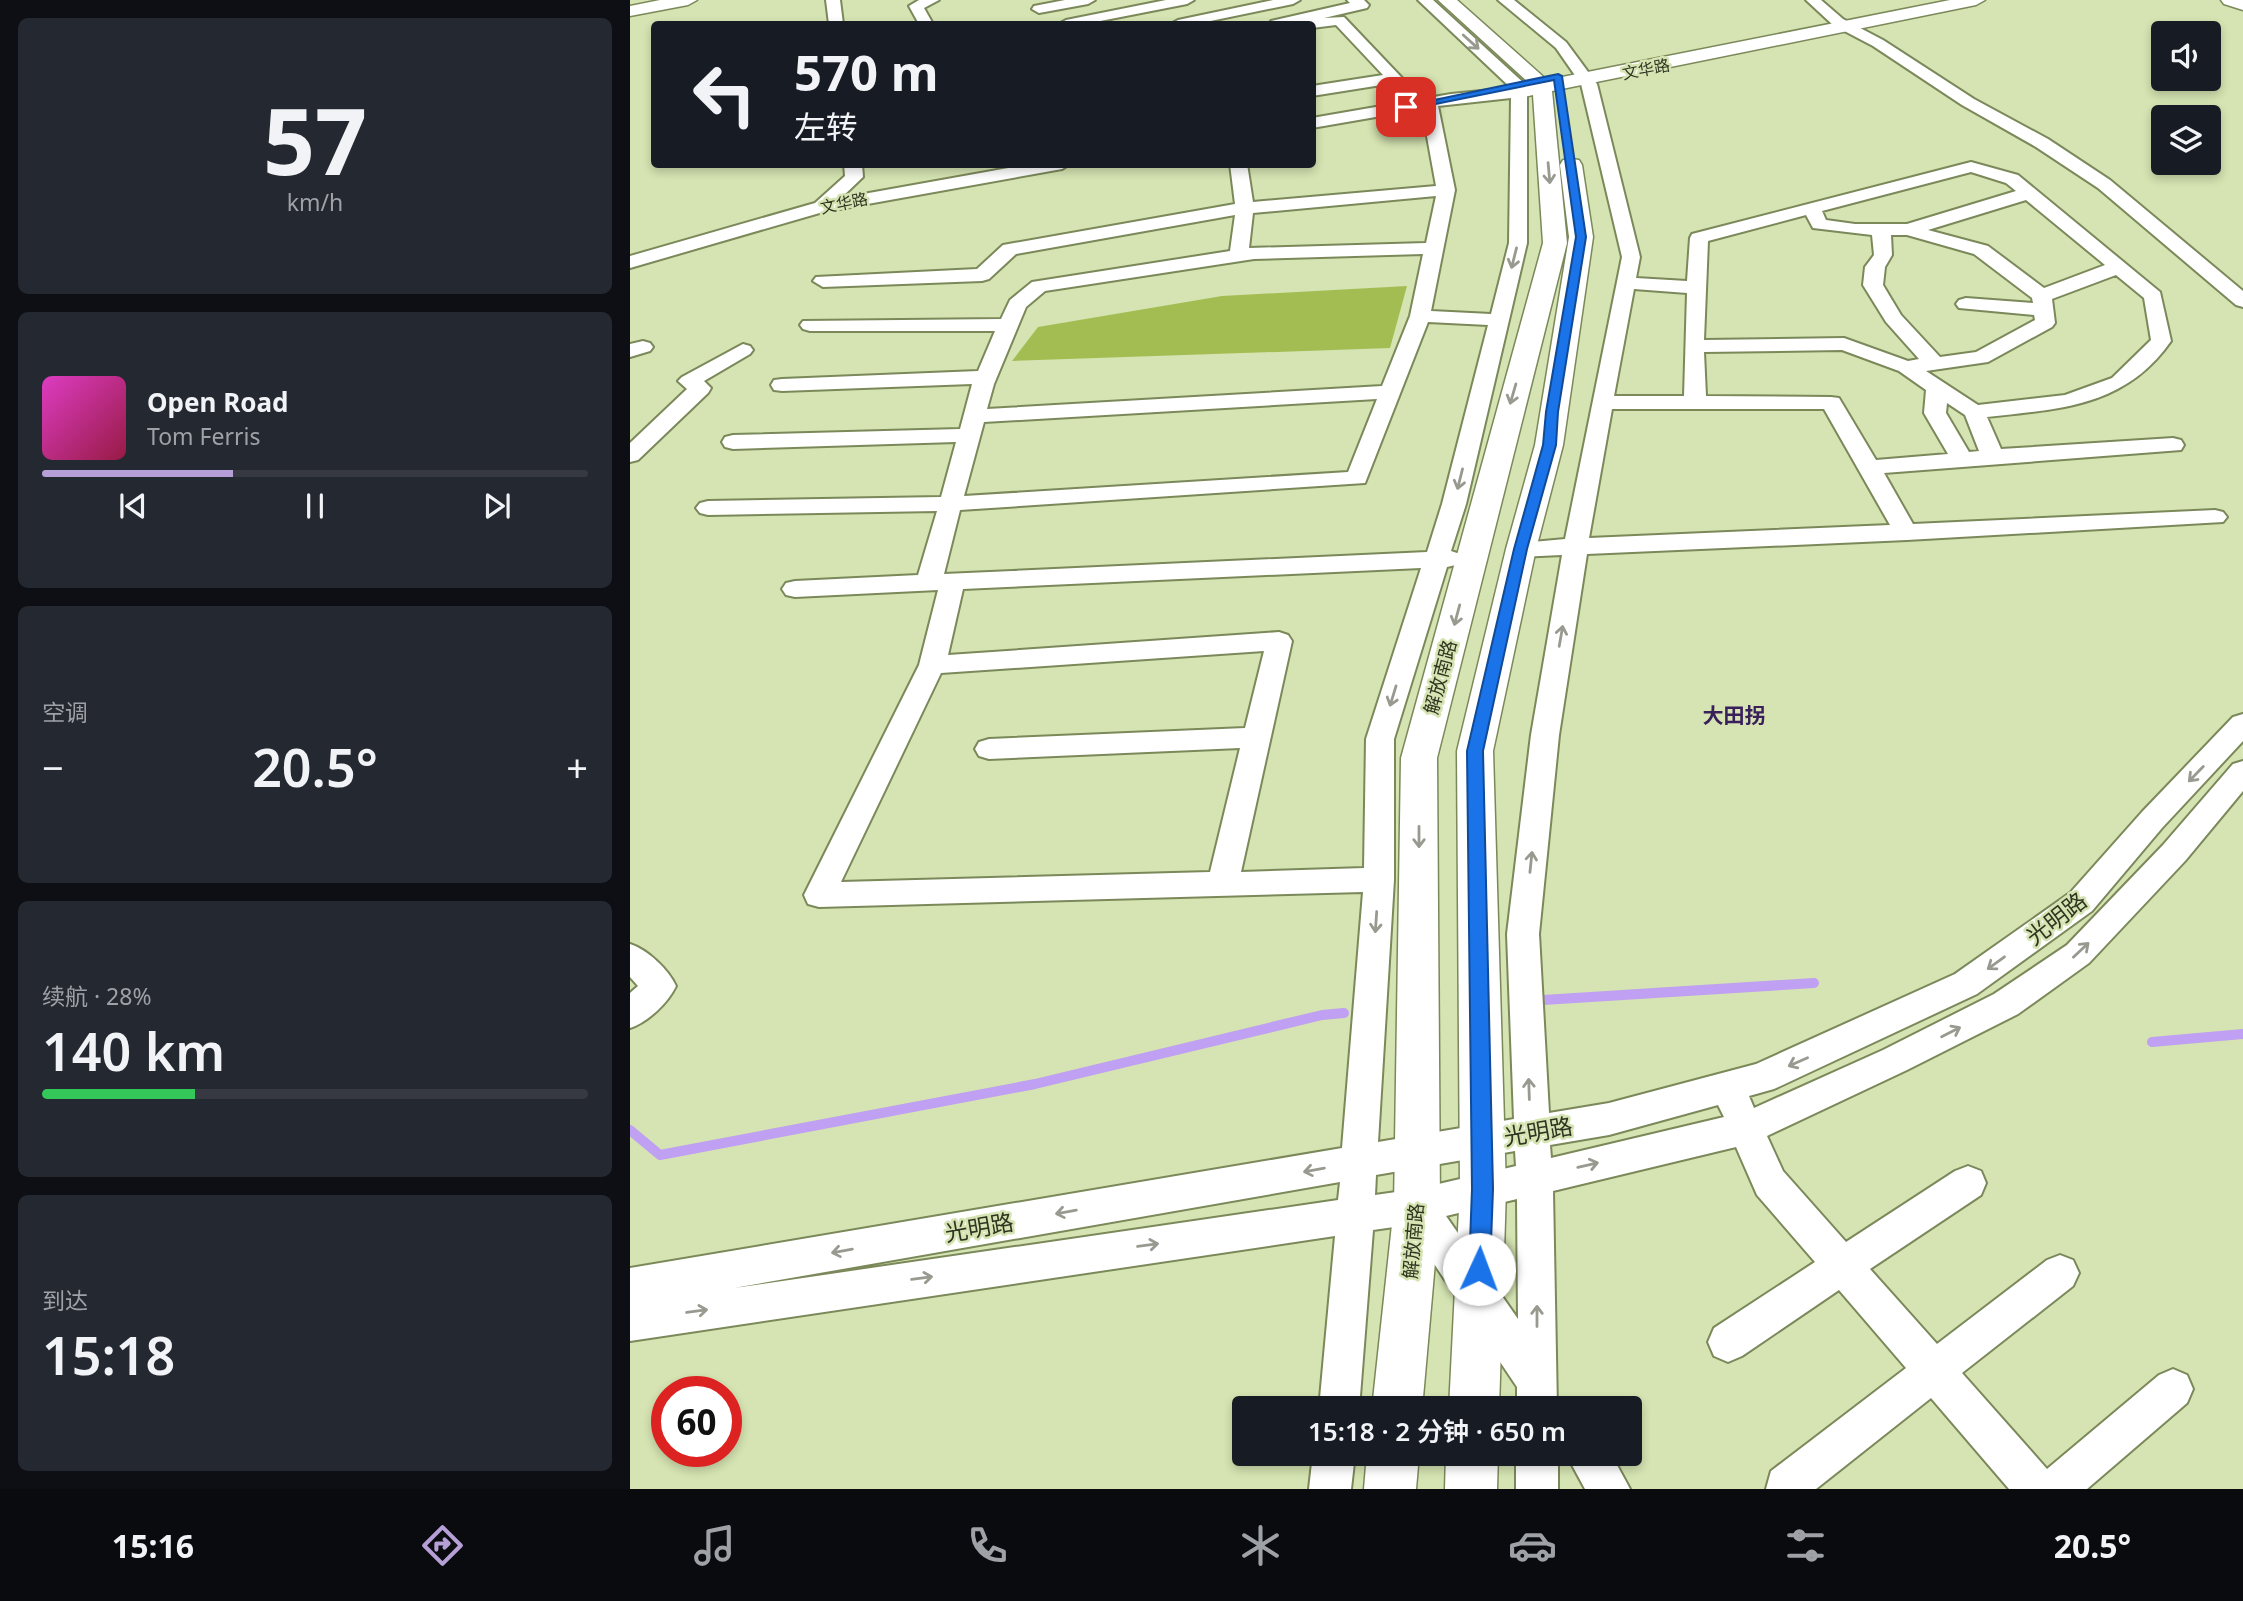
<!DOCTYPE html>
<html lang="zh">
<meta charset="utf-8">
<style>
:root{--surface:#171b24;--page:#242831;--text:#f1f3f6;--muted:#9ea1a6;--line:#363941;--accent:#b69fd6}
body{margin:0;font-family:"Noto Sans","Noto Sans SC",sans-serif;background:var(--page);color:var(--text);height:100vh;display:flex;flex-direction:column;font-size:26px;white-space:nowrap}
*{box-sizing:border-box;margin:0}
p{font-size:23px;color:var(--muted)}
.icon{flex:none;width:38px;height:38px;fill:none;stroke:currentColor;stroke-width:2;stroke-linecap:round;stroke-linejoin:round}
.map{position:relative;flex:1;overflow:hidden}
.panel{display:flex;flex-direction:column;gap:18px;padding:18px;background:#0d0f14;width:630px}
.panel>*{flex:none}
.guide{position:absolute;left:21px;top:21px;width:665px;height:147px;border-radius:7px;box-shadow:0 4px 10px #0003;background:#171b24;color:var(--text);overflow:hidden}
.fabs{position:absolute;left:1521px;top:21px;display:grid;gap:14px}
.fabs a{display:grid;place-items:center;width:70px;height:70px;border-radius:7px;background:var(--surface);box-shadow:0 4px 10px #0003;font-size:35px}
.speed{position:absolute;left:21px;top:1376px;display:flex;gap:14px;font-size:35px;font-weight:700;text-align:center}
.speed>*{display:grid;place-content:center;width:91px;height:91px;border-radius:50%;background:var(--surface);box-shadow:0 4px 10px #0003;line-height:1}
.speed .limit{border:10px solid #d22;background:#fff;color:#111}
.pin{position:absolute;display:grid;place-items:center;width:60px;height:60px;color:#fff;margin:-30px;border-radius:14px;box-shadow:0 4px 10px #0006}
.me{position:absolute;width:77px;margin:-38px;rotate:2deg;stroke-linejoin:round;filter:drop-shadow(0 0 5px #0008)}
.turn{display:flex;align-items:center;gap:24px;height:147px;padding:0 28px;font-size:32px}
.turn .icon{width:91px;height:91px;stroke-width:2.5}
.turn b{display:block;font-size:49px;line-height:60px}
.big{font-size:52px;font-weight:600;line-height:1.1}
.panel .tile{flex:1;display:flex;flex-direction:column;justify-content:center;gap:10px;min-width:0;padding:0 24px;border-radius:10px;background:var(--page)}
.panel .dial{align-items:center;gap:0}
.dial b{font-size:91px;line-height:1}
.song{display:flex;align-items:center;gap:21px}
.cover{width:84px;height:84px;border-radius:10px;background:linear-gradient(135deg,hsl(310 70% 55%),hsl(340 70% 35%))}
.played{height:7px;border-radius:4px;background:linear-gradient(90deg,var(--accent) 35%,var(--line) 35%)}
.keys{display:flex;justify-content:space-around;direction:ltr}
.heat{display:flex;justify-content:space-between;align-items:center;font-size:38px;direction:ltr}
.charge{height:10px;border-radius:5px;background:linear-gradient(90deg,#34c759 28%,var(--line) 0)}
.trip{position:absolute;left:602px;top:1396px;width:410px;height:70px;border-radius:7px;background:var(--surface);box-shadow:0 4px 10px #0003;font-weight:600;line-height:70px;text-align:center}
.dock{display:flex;height:112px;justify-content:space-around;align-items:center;background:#090b0e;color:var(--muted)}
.dock .icon{width:49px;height:49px}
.dock .current{color:var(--accent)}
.dock b{font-size:32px;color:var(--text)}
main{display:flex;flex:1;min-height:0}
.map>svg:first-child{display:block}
.green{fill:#a4bd53}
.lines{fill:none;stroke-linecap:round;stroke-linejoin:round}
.stream{stroke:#bfa0f2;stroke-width:10}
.minor-casing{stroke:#7b885a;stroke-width:4}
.major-casing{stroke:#7b885a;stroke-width:3}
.minor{fill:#fff;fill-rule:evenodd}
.major{fill:#fff;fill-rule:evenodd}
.oneway{stroke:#989a90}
.route{fill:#1a73e8;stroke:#114b97;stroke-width:2}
.labels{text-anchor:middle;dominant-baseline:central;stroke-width:5;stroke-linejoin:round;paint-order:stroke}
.far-street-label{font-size:16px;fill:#303521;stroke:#d5e4b2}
.street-label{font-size:19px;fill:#303521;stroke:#d5e4b2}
.neighbourhood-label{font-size:21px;font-weight:bold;fill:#39205a;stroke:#d5e4b2}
.near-street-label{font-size:23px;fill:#303521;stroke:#d5e4b2}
</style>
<main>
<section class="panel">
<div class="tile dial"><b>57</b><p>km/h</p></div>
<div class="tile">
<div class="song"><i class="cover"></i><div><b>Open Road</b><p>Tom Ferris</p></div></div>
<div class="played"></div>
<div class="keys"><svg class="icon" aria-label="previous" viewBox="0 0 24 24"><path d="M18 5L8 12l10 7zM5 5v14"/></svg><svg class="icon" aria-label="pause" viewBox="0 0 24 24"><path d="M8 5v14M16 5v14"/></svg><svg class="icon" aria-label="next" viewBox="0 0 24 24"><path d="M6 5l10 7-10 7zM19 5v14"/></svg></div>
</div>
<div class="tile"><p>空调</p>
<div class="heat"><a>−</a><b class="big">20.5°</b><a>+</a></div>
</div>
<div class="tile"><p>续航 · 28%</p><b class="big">140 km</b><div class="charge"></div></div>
<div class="tile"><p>到达</p><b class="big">15:18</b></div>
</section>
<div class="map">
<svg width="1613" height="1489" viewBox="0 0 1613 1489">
<rect width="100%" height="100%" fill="#d5e4b2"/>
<!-- green -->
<path class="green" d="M777,286L760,348L382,361L408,327L592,296Z"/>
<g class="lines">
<!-- stream -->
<path class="stream" d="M913,1000L1184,983
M1522,1042L1613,1034
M0,1130L30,1155L405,1084L692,1015L714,1013"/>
<!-- minor casing -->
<g class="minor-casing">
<path id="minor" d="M196,0H210L213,24H199Z
M289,0H309L294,8L303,24H289L279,6Z
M435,0H465L458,4L409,13L402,9L404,6Z
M536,0H564L557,4L455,24H429L436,20Z
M643,0H670L663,4L566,24H541L548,20Z
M717,0H734L739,5L737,8L694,18L714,17L772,78L764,83L682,96V86L753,75L706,25L682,28V24H672L673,22L639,24L641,21L720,3Z
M788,0H803L897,86V243L836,504L821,551L830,554L833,559L830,564L817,567L764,739V880L748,1142L884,1119L877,934L901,735L932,555L891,557L882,554L879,549L882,544L935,539L992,257L951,84L926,48L868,0H884L936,42L967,84L1010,257L1006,278L1057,281L1060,238L1062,234L1341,162L1388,175L1530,292L1541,341C1495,407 1430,409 1357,417L1371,449L1543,438L1551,440L1554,445L1551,450L1254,473L1283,524L1585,510L1593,512L1597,517L1593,522L1277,540L957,554L929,735L909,934L919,1113L979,1103L1126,1064L1325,974L1440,893L1512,812L1603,717L1613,714V741L1532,828L1462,911L1347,994L1144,1089L1119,1096L1124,1108L1253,1050L1364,994L1437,945L1533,845L1603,764L1613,761V791L1555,861L1459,963L1388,1014L1277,1070L1137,1136L1153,1171L1216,1242L1325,1171L1338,1166L1351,1171L1356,1183L1351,1195L1240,1269L1307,1344L1417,1260L1430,1255L1443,1260L1449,1273L1443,1286L1332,1373L1417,1469L1529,1375L1543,1369L1557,1375L1563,1389L1557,1403L1457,1489H1379L1301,1398L1186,1489H1136L1141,1471L1276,1368L1209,1290L1112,1356L1098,1362L1084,1356L1078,1342L1084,1328L1185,1262L1127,1195L1106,1147L923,1191L927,1409H887V1387L778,1225L743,1230L729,1409H689L705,1236L0,1341V1268L712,1148L733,892L189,907L178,904L174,895L289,665L308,590L165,597L156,595L152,589L156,583L165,581L288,575L307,511L78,515L70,513L66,508L70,503L78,501L311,497L326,442L103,449L95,447L92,442L95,437L103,435L330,429L342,384L152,391L144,390L141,385L144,380L152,379L348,371L365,331H180L173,329L170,325L173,321L371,319L380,300L402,282L600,251L605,215L386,254L359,279L352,281L193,287L183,281L186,277L347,269L373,245L605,204L600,164H617L623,202L806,186L792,109L682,128V118L821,94L881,88ZM881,98L879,243L861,314L801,311L825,190L808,106ZM1341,172L1376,183L1386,191L1277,224H1225L1196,220L1192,211ZM806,196L796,243L619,248L623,213ZM1396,200L1475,265L1414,288L1358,246L1298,230ZM1176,215L1183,228L1242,235L1244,255L1235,267L1233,285L1256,322L1289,359L1278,361L1214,338L1074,340L1078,241ZM1261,235H1277L1344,254L1402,298L1403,303L1336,298L1329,300L1326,304L1329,308L1404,315L1405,320L1346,352L1310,357L1271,315L1253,285L1255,267L1262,255ZM793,254L780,316L752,386L357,409L364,384L396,307L415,291L624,259ZM1486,275L1514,298L1521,340L1482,378L1435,395L1348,405L1296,371L1358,362L1422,327L1425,323L1422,299ZM1004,289L1057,293L1054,396H984ZM798,322L858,325L812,504L797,552L314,574L330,510L735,483ZM1212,350L1269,371L1296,390L1294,413L1318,454L1246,460L1209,398L1201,397L1076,396L1074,352ZM747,399L718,472L334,496L354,422ZM1317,403L1335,415L1349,451L1339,452L1316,413ZM982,409H1194L1260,525L959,538ZM791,568L736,739L734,868L611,872L662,641L658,635L649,632L318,655L333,589ZM634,651L615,728L359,739L349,742L345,749L349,756L359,759L610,748L580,872L211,882L311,673ZM1088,1105L1094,1117L921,1158L920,1145L979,1135ZM885,1151L886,1166L787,1189L745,1195L746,1175ZM710,1182L708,1200L104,1288ZM887,1199L888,1319L816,1216Z
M1176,0H1191L1213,19L1253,40L1344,99L1418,139L1480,180L1613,291V307L1606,305L1468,188L1406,147L1332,105L1243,46L1203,25Z
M214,164H232L233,177L211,198L400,164H440L432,169L193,212L0,268V256L185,203L215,176Z
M13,341L20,343L23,347L20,351L0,357V344Z
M113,344L120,346L123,350L120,354L74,381L81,388L78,393L8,460L0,462V443L57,389L48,381L52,377Z
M0,944C18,950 38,969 46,986C38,1003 18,1022 0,1028V993L8,986L0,977Z
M683,1454H725L721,1489H679Z
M886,1454H928V1489H886Z
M936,1454H981L1000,1489H955Z"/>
</g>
<!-- major casing -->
<g class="major-casing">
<path id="major" d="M30,0H67L58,5L0,16V6Z
M808,0H827L917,80L1320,0H1355L1346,5L922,91L937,243L807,758L810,1206L792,1409H742L764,1206L771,758L913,243L903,95L889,98L879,92L882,88L900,84Z
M1591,0H1613V10L1594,4Z
M941,159L949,160L952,165L963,237L933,445L906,549L863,751L876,1189L869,1409H819L830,1189L827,751L876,549L905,445L939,237L930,165L933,160Z
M737,1454H789L786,1489H734Z
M816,1454H868L867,1489H815Z"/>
</g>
<!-- minor -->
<use href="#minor" class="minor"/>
<!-- major -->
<use href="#major" class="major"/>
</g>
<!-- one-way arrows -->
<defs><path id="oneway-shaft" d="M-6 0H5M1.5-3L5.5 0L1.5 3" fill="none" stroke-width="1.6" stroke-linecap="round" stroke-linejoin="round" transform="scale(1.75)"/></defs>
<g class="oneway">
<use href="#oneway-shaft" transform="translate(841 42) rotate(42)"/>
<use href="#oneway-shaft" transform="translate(919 173) rotate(85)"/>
<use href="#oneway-shaft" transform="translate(884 258) rotate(104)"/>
<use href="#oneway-shaft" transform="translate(883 394) rotate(106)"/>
<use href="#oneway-shaft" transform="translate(830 479) rotate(104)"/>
<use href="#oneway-shaft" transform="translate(827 615) rotate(105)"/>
<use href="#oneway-shaft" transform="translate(931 636) rotate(-80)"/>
<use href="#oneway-shaft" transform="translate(763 696) rotate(107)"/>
<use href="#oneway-shaft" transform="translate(1566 774) rotate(134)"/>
<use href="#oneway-shaft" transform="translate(789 837) rotate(90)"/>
<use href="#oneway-shaft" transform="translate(901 862) rotate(-84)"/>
<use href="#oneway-shaft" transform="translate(746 922) rotate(94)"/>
<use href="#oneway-shaft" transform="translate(1451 950) rotate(-43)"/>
<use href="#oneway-shaft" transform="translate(1366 963) rotate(144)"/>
<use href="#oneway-shaft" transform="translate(1321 1032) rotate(-27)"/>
<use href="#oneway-shaft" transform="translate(1168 1062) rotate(156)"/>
<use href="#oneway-shaft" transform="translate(899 1089) rotate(-92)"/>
<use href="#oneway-shaft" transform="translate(958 1165) rotate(-13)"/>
<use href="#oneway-shaft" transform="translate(684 1170) rotate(170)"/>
<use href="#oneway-shaft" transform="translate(436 1212) rotate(170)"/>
<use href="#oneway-shaft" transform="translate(518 1245) rotate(-8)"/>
<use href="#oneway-shaft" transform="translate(212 1251) rotate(170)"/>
<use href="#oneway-shaft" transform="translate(292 1278) rotate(-8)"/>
<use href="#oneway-shaft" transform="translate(67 1311) rotate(-8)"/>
<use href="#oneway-shaft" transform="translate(907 1316) rotate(-90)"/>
</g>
<!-- route -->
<path class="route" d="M928,74L932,76L956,237L928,412L926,445L897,549L853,751L863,1189L860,1269L857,1277L849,1280L842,1277L839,1269L842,1189L837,751L884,549L913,445L916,412L946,237L924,80L776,110L771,107Z"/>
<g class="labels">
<!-- far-street labels -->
<g class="far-street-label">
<text transform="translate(1016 69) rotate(-11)">文华路</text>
<text transform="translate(214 203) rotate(-12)">文华路</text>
</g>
<!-- street labels -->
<g class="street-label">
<text transform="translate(810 677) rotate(-75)">解放南路</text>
<text transform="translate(783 1241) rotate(-85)">解放南路</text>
</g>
<!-- neighbourhood labels -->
<g class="neighbourhood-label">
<text x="1104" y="715">大田拐</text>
</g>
<!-- near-street labels -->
<g class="near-street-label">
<text transform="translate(1426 918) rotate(-38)">光明路</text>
<text transform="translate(908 1131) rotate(-10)">光明路</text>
<text transform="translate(349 1227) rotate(-10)">光明路</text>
</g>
</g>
</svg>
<div class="fabs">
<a><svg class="icon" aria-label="sound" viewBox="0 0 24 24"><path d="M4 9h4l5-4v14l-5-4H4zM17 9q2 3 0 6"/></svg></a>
<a><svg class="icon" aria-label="layers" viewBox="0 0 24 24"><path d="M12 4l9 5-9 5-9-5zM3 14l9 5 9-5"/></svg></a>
</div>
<div class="speed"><div class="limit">60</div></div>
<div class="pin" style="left:776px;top:107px;background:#d93025"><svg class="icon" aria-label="arrive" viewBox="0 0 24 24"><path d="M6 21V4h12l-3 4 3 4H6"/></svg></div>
<svg class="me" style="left:849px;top:1269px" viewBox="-20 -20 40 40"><circle r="19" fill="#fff"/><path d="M0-13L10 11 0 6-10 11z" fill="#1a73e8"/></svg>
<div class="trip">15:18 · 2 分钟 · 650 m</div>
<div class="guide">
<div class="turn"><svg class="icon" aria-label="left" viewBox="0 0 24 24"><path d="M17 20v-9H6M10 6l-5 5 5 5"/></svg><div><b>570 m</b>左转</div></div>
</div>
</div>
</main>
<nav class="dock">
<b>15:16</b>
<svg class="icon current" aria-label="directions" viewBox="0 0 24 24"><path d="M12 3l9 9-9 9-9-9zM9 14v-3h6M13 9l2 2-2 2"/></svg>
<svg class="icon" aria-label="music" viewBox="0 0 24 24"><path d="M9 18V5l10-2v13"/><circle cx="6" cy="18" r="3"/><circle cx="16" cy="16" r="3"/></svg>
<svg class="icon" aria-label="phone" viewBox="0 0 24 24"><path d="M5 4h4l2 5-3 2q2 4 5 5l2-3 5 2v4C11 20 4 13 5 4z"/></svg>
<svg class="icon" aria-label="climate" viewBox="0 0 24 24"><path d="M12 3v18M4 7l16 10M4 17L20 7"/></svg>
<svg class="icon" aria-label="car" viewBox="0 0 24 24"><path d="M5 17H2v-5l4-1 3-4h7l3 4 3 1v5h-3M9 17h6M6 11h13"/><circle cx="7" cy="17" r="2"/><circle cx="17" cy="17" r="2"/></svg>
<svg class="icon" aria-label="filters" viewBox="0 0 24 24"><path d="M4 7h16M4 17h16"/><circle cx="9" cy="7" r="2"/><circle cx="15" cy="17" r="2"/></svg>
<b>20.5°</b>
</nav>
